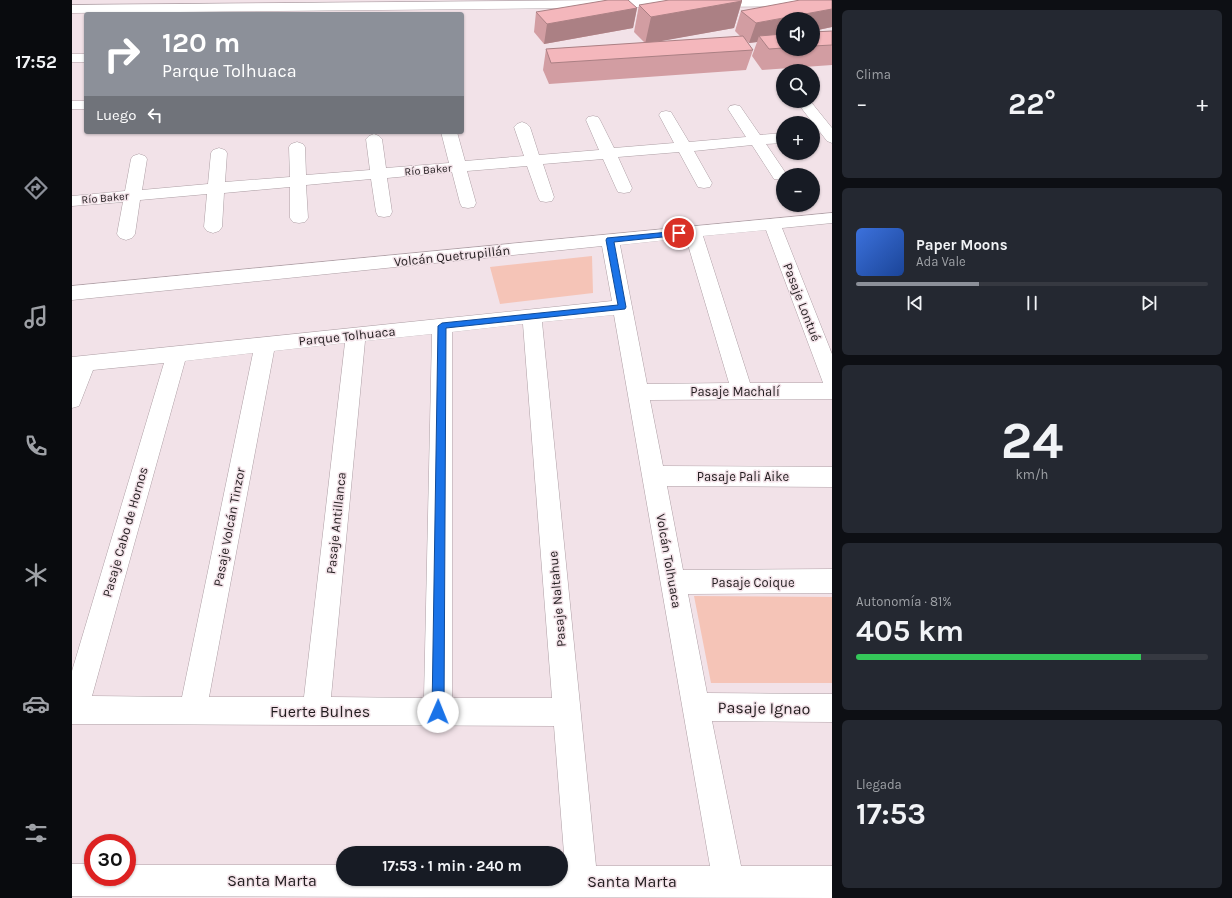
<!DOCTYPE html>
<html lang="es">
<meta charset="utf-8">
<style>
:root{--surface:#171b24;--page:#242831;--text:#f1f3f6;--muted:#9ea1a6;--line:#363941;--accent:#8c9099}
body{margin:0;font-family:Karla,sans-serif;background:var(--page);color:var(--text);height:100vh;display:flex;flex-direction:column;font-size:15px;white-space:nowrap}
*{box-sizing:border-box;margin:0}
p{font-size:13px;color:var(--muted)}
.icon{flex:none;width:22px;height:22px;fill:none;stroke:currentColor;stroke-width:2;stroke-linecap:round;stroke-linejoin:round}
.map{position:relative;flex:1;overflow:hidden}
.details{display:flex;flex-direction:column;gap:10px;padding:10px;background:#0d0f14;width:400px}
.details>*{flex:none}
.hud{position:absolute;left:12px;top:12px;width:380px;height:122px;border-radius:4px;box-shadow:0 1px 3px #0004;background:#8c9099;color:#fff;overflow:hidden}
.fabs{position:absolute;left:704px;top:12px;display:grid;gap:8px}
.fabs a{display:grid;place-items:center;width:44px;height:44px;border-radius:50%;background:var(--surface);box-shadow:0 1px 3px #0004;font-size:20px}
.speed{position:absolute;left:12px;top:834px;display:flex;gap:8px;font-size:20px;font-weight:700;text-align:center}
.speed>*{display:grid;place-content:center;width:52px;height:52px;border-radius:50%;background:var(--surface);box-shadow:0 1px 3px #0004;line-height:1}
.speed .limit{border:6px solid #d22;background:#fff;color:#111}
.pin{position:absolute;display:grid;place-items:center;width:34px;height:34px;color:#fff;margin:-17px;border:2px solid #fff;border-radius:50%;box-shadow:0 1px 4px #0007}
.me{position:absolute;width:44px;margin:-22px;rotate:1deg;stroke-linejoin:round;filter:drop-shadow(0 0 3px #0008)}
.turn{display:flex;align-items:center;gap:14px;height:84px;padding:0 12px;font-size:18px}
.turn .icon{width:52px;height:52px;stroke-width:2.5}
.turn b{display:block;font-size:28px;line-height:34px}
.then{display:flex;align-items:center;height:38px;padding:0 12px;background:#0003;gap:8px;font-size:15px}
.big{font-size:30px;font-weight:700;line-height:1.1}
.details .card{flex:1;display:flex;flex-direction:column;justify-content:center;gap:6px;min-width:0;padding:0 14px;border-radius:6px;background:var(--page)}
.details .dial{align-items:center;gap:0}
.dial b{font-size:52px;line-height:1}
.song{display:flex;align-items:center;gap:12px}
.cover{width:48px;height:48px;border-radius:6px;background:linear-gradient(135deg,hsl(220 70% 55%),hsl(220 70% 35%))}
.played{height:4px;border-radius:2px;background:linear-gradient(90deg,var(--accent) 35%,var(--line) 35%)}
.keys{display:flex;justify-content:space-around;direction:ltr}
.heat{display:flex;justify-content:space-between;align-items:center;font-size:22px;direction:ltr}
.charge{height:6px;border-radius:3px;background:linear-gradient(90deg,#34c759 81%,var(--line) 0)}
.trip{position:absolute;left:264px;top:846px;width:232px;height:40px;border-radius:20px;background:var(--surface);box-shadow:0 1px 3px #0004;font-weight:700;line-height:40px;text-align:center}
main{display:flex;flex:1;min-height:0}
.dock{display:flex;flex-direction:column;width:72px;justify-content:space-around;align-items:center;background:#090b0e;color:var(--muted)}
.dock .icon{width:28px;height:28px}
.dock .active{color:var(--accent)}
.dock b{font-size:18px;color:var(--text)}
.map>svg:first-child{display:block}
.green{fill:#f5c4b7}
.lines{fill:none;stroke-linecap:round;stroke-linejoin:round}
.minor-casing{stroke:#ae9fa5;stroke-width:1}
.minor{fill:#fff;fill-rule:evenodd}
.wall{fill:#d29da2}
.shaded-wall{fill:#ab8084}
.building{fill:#f4b7bc;stroke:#ab8084}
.route{fill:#1a73e8;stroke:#114b97}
.labels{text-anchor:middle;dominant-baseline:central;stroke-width:3;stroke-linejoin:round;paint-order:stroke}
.far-street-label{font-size:11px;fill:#211c1e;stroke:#f2e2e8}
.street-label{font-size:13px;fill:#211c1e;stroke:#f2e2e8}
.near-street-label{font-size:16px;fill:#211c1e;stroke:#f2e2e8}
</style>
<main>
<nav class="dock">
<b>17:52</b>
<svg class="icon active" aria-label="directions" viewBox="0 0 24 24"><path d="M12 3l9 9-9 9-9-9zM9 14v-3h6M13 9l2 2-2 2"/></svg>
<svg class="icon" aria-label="music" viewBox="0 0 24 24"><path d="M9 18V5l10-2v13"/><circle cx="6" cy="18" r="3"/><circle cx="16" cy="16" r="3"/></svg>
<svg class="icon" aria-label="phone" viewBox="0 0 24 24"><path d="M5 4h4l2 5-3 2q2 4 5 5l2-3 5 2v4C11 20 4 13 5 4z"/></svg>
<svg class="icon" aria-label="climate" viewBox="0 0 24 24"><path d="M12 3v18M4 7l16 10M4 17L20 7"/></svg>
<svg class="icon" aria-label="car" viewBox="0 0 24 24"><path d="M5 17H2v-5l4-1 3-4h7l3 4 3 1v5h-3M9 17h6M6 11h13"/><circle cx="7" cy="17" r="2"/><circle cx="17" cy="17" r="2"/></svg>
<svg class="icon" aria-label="filters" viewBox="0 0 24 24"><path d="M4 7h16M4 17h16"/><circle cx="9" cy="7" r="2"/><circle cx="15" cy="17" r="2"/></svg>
</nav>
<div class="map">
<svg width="760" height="898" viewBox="0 0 760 898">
<rect width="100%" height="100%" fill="#f2e2e8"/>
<!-- green -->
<path class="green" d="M520,256L521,293L428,304L418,267Z
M622,596L760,597V683H639Z"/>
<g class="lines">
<!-- minor casing -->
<g class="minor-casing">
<path id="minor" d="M531,0H610L613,3L611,6L607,7L0,13V5Z
M635,0H760V6L639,7L635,6L633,3Z
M0,54H14V62H0Z
M0,101H14V109H0Z
M736,101L739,102L760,128V143L755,141L727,105L729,102Z
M663,105L668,106L688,135L711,133V143L694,144L715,175H711V180L702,179L680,145L622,151L640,183L638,187L632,188L626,187L607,152L546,157L560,188L558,192L552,193L546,192L544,188L531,159L471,164L482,197L480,201L474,202L468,201L466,197L455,166L395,171L404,203L402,207L396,208L390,207L388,203L380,172L315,178L320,212L318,216L312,217L306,216L304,212L299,179L234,185L236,218L233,222L227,223L221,222L218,218V187L152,193L150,227L147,231L141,233L135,231L132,227L135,194L68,200L63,234L60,238L54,240L48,238L45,234L51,202L0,206V196L53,191L59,159L61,156L67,154L73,156L75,159L70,190L136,184L139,153L141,150L147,148L153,150L155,153L153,182L218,177L217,147L219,144L225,142L231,144L233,147L234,175L298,170L294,139L297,136L302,134L307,136L310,139L314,168L377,163L369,132H385L393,161L452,156L442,127L445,124L450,122L455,124L458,127L467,155L527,150L514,120L516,117L521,116L526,117L528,120L542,148L602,143L587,115L589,112L594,111L599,112L617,142L674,137L656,109L658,106Z
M760,213V223L710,228L760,354V399L578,400L591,466L760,467V487L595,486L611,570L760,569V593L616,594L635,693L760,694V722L640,721L669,866H760V898L0,896V864H21V877H55V865H271V879H489V866H493L482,726L0,724V671L92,363L21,370L7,406L0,408V357L540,301L530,246L0,300V286ZM694,230L750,380L751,383H678L631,236ZM614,238L657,383L575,384L548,245ZM542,315L638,866H524L470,322ZM451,324L480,698H380V332ZM360,334L352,698L259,697L293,341ZM273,343L232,697H137L202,351ZM181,353L110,697L20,696L113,361Z"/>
</g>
<!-- minor -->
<use href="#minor" class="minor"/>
</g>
<!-- wall -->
<path class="wall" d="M670,1L662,28L582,42L669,37L663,31L669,11L760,1V27L741,31L711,19V49H741V32L760,31V65L690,70L680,56L685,42L677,43L674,40L681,50L674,70L477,84L471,70L474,49L573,43L562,32L567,5Z
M565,8L561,28L472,44L462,32L464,12Z"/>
<!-- shaded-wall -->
<path class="shaded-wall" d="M670,1L662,28L573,44L579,17Z
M565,8L561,28L472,44L475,24Z
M760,9V27L741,31V19H711V37L687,36L685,42L677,43L684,23Z"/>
<!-- building -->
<path class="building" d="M536,0H556L565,8L475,24L464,12Z
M597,0H669L670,1L579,17L567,5Z
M728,0H759L760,1V9L684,23L669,11Z
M760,31V45L741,46V32Z
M711,34V48L697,49L687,36Z
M671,36L681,50L479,63L474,49Z"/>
<!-- route -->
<path class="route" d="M607,231L611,233L610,235L542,242L554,307L553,309L374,328L372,712L370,716L366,717L362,716L360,712L366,326L370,323L546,305L534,240L535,238Z"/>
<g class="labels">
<!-- far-street labels -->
<g class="far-street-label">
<text transform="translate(356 170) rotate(-5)">Río Baker</text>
<text transform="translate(33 198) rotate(-5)">Río Baker</text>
</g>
<!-- street labels -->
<g class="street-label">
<text transform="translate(380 256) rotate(-6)">Volcán Quetrupillán</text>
<text transform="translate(730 302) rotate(69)">Pasaje Lontué</text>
<text transform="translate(275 336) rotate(-6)">Parque Tolhuaca</text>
<text x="663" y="391">Pasaje Machalí</text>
<text x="671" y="476">Pasaje Pali Aike</text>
<text transform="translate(264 523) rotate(-84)">Pasaje Antillanca</text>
<text transform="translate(157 527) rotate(-79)">Pasaje Volcán Tinzor</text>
<text transform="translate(53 532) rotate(-74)">Pasaje Cabo de Hornos</text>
<text transform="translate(597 561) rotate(80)">Volcán Tolhuaca</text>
<text x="681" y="582">Pasaje Coique</text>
<text transform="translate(485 599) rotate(-95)">Pasaje Naltahue</text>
</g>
<!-- near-street labels -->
<g class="near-street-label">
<text transform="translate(692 708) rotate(1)">Pasaje Ignao</text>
<text x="248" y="711">Fuerte Bulnes</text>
<text x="200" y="880">Santa Marta</text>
<text x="560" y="881">Santa Marta</text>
</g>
</g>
</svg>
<div class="fabs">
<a><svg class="icon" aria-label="sound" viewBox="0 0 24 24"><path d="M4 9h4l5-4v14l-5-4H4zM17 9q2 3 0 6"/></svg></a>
<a><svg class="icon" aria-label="search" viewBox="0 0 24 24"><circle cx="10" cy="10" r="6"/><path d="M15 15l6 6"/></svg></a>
<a>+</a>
<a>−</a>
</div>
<div class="speed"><div class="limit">30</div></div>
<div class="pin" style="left:607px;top:233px;background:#d93025"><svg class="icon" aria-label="arrive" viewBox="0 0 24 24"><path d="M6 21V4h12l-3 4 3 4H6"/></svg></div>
<svg class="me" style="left:366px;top:712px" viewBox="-20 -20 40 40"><circle r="19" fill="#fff"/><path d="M0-13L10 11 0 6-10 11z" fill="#1a73e8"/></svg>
<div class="trip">17:53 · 1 min · 240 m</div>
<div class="hud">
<div class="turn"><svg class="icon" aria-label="right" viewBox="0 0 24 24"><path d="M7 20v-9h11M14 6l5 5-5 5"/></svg><div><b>120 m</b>Parque Tolhuaca</div></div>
<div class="then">Luego<svg class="icon" aria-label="left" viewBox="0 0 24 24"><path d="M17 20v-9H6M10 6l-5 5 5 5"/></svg></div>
</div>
</div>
<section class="details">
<div class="card"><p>Clima</p>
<div class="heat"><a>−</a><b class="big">22°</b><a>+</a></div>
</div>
<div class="card">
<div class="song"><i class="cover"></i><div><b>Paper Moons</b><p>Ada Vale</p></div></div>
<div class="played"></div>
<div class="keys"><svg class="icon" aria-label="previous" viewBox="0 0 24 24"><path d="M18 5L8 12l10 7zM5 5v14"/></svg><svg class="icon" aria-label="pause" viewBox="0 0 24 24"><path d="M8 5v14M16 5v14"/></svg><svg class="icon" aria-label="next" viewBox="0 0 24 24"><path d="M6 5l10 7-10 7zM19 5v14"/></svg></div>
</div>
<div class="card dial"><b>24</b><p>km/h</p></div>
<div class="card"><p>Autonomía · 81%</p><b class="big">405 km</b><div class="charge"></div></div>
<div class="card"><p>Llegada</p><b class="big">17:53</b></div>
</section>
</main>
